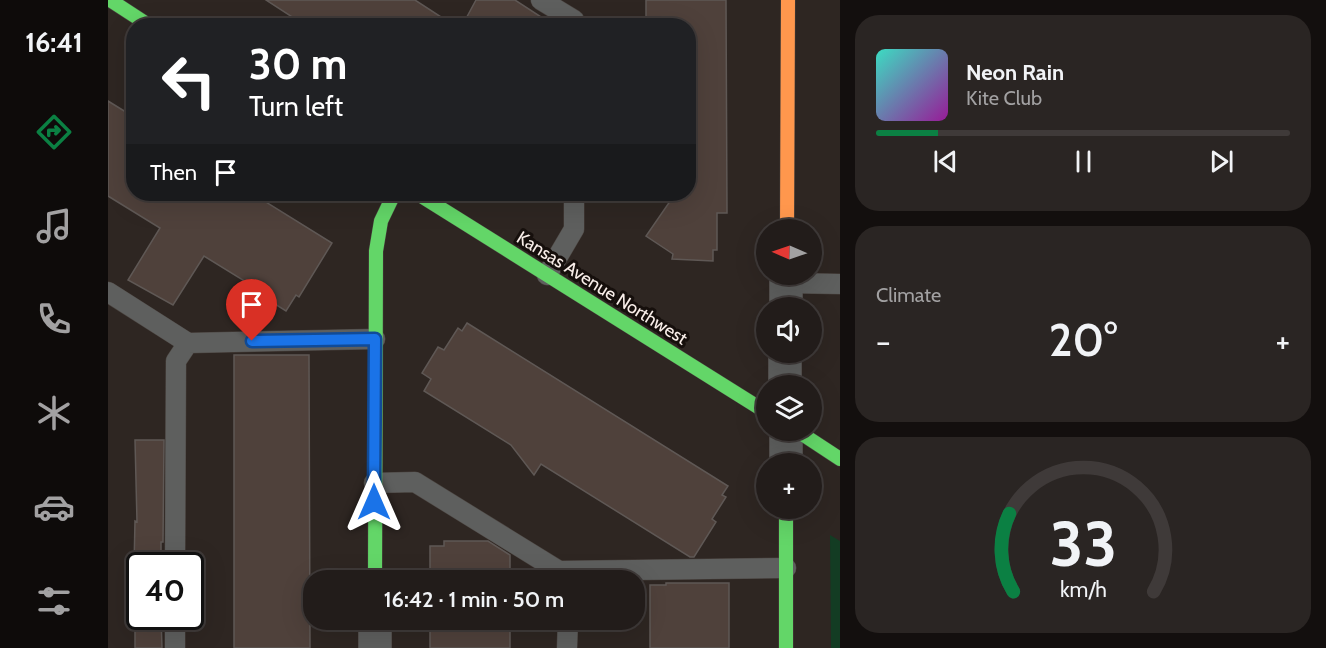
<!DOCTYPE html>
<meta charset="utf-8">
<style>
:root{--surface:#221c1a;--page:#2a2523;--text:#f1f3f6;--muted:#a2a1a2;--line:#3f3a39;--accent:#0b8043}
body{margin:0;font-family:Cabin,sans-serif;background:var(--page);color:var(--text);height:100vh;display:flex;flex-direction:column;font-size:22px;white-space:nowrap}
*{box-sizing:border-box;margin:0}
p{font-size:20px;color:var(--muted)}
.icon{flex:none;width:33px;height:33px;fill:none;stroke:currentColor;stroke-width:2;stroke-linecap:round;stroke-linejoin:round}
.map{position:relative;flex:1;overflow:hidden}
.details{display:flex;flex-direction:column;gap:15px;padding:15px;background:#130f0e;width:486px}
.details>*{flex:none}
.guide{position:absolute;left:18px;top:18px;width:570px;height:183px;border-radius:24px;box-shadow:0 6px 24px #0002,0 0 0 2px var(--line);background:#202124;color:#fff;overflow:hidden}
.needle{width:39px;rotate:272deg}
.buttons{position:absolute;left:648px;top:219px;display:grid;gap:12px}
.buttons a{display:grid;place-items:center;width:66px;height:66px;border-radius:50%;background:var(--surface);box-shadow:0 6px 24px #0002,0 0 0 2px var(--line);font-size:30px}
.speed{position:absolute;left:18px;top:552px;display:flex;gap:12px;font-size:30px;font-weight:700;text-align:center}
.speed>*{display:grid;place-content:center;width:78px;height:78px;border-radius:50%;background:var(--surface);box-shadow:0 6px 24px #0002,0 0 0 2px var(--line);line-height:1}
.speed .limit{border:3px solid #111;border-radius:9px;background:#fff;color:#111}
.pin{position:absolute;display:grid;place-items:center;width:51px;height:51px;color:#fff;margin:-62px -26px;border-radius:50% 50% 50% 0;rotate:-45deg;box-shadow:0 0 6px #0007}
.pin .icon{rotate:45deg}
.me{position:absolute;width:66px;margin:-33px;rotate:0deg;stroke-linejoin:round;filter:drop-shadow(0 0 4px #0008)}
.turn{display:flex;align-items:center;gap:21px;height:126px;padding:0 24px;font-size:27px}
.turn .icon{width:78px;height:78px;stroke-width:2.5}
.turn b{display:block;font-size:42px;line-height:51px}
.then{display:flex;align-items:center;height:57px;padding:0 24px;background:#0003;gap:12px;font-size:22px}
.big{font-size:45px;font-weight:600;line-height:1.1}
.details .widget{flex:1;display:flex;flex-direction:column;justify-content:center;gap:9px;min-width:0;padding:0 21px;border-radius:24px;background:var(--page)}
.details .dial{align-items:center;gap:0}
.dial svg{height:156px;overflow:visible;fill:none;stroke:var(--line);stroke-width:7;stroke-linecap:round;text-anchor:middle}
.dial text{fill:var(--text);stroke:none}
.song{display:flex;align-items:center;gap:18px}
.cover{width:72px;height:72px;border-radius:9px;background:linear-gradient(135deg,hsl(170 70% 55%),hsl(300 70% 35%))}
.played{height:6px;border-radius:3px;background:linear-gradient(90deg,var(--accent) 15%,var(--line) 15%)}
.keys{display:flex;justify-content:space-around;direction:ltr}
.heat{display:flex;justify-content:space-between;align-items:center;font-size:33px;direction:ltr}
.trip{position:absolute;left:195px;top:570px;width:342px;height:60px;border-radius:24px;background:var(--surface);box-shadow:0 6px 24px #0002,0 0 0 2px var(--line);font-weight:600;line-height:60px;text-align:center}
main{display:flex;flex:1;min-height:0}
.dock{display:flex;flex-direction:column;width:108px;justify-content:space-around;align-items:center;background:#0e0b0a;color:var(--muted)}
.dock .icon{width:42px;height:42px}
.dock .active{color:var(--accent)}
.dock b{font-size:27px;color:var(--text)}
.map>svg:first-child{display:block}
.green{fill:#133c23}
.building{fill:#4f413b;stroke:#5f5855;stroke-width:1.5}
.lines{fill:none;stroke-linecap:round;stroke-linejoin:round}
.lane-casing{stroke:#4a433f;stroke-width:21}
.street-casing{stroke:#4a433f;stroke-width:34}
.fast-casing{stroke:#4a433f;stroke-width:15}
.slow-casing{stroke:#4a433f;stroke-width:15}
.lane{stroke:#5e5f5e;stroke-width:20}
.street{stroke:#5e5f5e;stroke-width:33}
.fast{stroke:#63d668;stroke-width:14}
.slow{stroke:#ff974d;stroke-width:14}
.route-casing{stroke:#114b97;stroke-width:15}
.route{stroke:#1a73e8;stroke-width:10}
.labels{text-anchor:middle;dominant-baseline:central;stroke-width:6;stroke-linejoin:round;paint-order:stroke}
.street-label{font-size:18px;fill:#f9eee9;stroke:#160f0c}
</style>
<main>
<nav class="dock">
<b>16:41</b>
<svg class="icon active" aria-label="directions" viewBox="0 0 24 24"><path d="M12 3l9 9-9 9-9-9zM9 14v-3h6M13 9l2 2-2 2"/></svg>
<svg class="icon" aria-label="music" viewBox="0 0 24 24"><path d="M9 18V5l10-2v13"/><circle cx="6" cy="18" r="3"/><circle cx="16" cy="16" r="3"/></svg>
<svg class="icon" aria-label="phone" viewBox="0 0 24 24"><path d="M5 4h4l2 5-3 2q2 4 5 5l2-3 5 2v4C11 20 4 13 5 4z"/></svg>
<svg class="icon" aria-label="climate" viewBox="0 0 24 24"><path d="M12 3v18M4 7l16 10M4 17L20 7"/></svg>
<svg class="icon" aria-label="car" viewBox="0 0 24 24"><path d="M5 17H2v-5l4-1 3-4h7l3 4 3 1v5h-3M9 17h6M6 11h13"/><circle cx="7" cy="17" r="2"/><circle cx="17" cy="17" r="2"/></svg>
<svg class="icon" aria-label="filters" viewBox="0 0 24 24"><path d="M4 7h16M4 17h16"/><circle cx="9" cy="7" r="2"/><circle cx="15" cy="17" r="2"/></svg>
</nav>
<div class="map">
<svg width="732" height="648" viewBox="0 0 732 648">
<rect width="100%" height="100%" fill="#2e2622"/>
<!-- green -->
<path class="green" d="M722,535L732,541V648H723Z"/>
<!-- building -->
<path class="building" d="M158,0H307L347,26H198Z
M368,0H407L447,26H354Z
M538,0H618L619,213H609V250H605V261L564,259L565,254L538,236L567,194H580V26H538Z
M0,101L26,117V194H145L224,243L191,297L188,295L178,311L154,296L156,293L96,256L65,305L20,280L52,228L0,196Z
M359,323L620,486L614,495L618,497L604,519L608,522L586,557H582L433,464L426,475L403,445L316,391L323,379L314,373L330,347L336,350L350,328L354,331Z
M126,355H201L202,648H126Z
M27,440H56L55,542H53V566H26L27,521L29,522Z
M336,541H380L402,555V580H322V546H336Z
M558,583H621V648H542V585H558Z
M27,616H53L54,648H27Z
M322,620H402V648H322Z"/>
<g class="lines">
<!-- lane casing -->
<g class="lane-casing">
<path id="lane" d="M433,0L466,20
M439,275L466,229V194
M678,283L732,284
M0,292L80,343L267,339
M266,483L307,482L451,571L678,568
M67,566L68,361L80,343
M67,648V616
M459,648L460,620"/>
</g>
<!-- street casing -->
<g class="street-casing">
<path id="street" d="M678,308V274
M677,352V386
M678,430V464
M267,620V648"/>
</g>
<!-- fast casing -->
<g class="fast-casing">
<path id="fast" d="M2,0L42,26
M310,194L658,412
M688,430L732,459
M678,508V648
M267,580L268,251L273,221L286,194"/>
</g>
<!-- slow casing -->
<g class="slow-casing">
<path id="slow" d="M679,230L680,0"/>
</g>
<!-- lane -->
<use href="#lane" class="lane"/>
<!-- street -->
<use href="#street" class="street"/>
<!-- fast -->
<use href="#fast" class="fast"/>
<!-- slow -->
<use href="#slow" class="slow"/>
</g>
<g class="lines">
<!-- route casing -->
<g class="route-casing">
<path id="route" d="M144,341L267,339L266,502"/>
</g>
<!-- route -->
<use href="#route" class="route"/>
</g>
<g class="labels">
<!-- street labels -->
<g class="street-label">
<text transform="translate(494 288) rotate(32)">Kansas Avenue Northwest</text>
</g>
</g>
</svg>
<div class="buttons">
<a><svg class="needle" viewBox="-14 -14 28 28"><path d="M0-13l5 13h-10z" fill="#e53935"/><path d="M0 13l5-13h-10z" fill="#a2a1a2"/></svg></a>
<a><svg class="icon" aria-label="sound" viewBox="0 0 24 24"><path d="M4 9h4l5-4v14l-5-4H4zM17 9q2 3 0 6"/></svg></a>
<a><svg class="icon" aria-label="layers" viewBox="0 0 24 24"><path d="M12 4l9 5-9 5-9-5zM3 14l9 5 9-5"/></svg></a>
<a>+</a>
</div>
<div class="speed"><div class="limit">40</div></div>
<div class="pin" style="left:144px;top:341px;background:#d93025"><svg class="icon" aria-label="arrive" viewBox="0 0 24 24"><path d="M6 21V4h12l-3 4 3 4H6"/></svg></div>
<svg class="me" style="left:266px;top:502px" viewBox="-20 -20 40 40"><path d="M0-17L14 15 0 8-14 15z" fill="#1a73e8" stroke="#fff" stroke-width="4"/></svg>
<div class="trip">16:42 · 1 min · 50 m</div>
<div class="guide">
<div class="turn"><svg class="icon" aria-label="left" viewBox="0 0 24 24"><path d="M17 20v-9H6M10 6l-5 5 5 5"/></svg><div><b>30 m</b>Turn left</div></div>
<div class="then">Then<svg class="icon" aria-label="arrive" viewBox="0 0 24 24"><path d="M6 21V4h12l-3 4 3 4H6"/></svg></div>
</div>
</div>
<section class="details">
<div class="widget">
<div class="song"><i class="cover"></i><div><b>Neon Rain</b><p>Kite Club</p></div></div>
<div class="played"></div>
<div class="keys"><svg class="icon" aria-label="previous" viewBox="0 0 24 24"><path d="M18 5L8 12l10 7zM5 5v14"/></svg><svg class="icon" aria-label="pause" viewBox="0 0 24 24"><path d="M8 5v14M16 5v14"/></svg><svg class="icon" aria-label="next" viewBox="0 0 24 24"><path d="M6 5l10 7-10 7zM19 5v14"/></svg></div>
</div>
<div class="widget"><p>Climate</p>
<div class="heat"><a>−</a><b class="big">20°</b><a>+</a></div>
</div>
<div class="widget dial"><svg viewBox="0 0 100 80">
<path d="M14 69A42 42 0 1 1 86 69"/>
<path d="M14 69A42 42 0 0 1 12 29" stroke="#0b8043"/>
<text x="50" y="56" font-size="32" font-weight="700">33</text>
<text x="50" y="72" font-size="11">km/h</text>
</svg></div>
</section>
</main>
